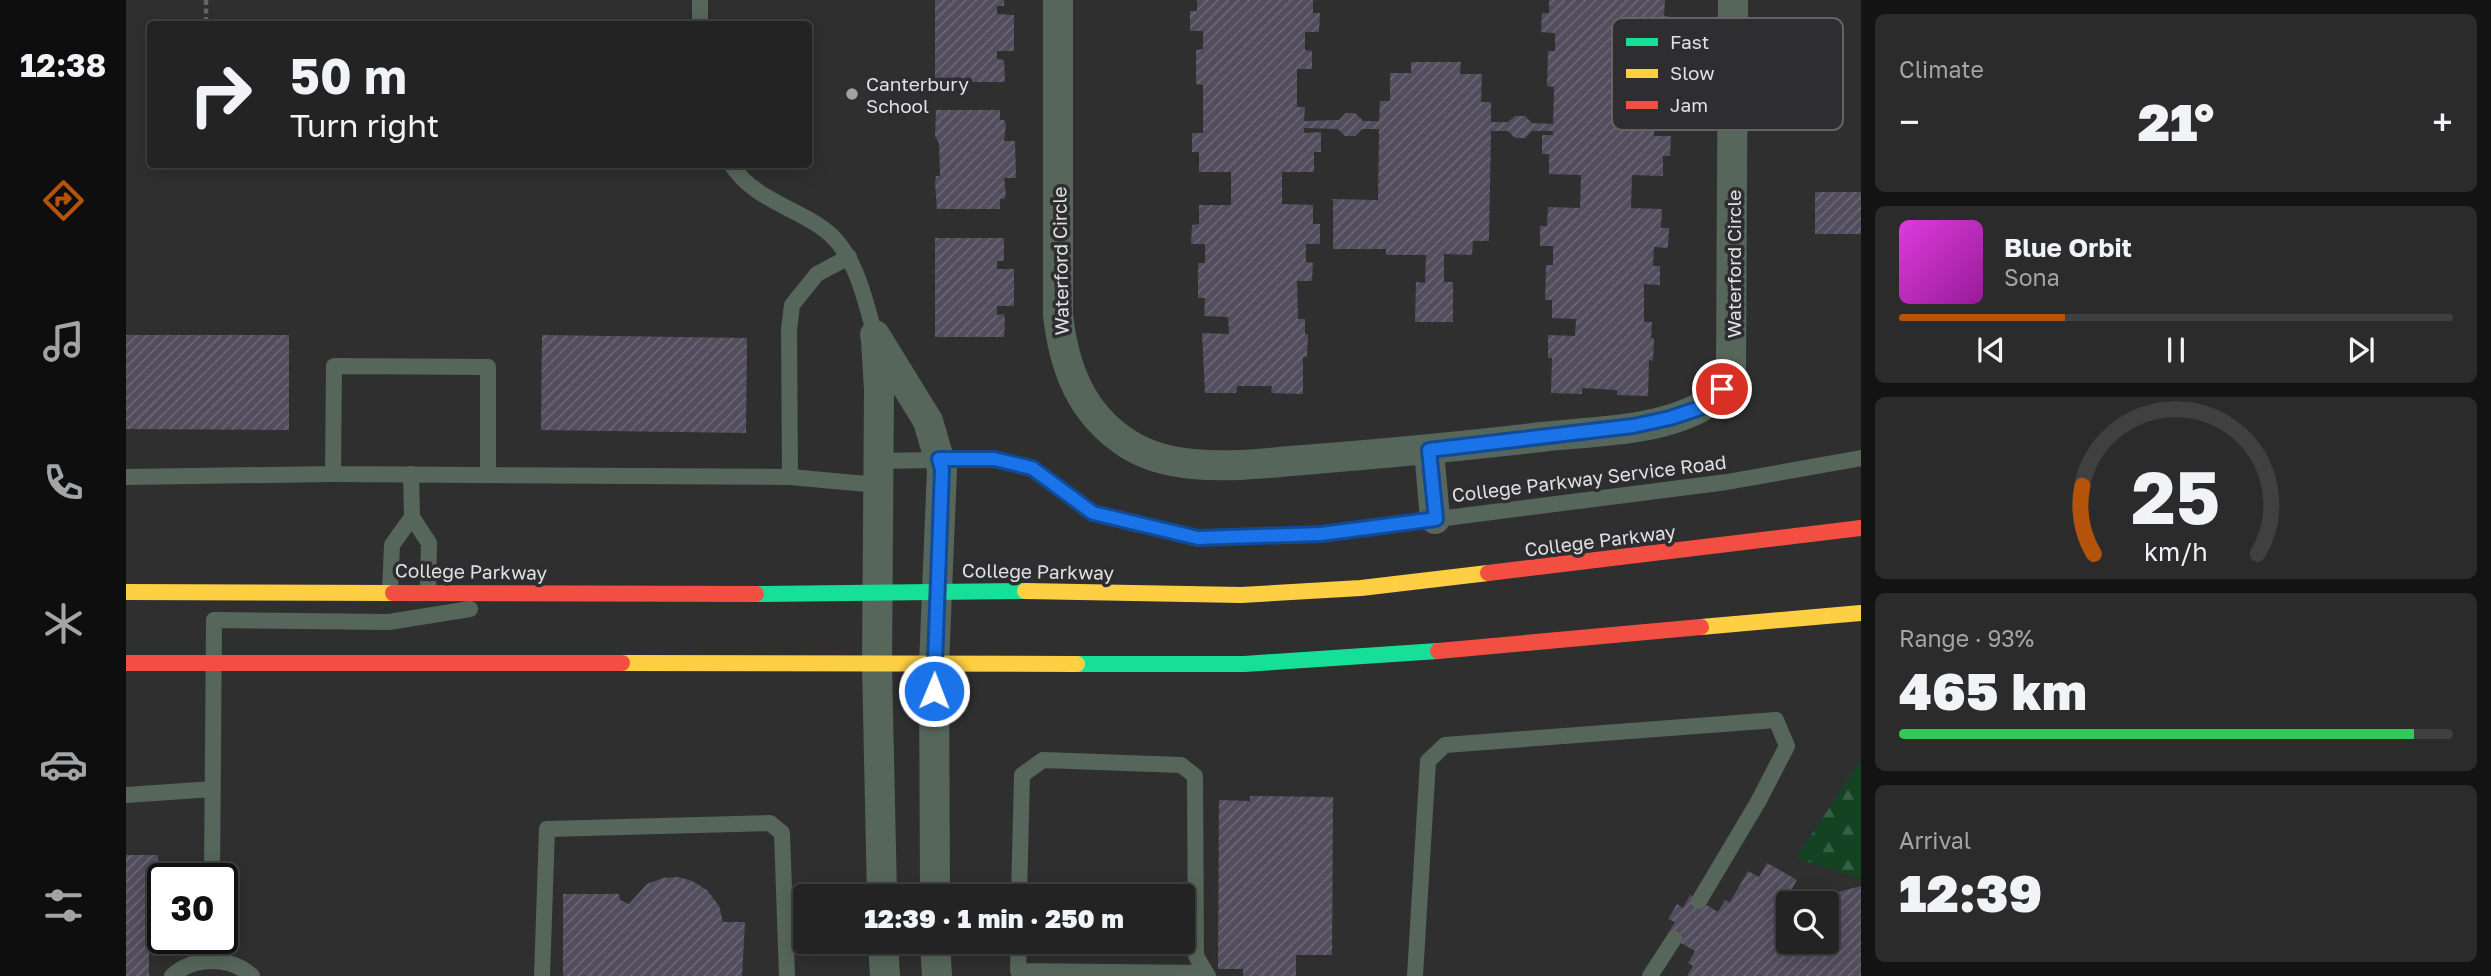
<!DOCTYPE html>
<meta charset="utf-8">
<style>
:root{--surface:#232324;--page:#2b2b2c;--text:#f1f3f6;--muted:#a3a4a6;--line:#404041;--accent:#b45309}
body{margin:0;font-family:"Golos Text",sans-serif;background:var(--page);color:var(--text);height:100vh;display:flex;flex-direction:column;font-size:26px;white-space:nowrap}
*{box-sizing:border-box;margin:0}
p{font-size:23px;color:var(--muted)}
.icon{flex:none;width:38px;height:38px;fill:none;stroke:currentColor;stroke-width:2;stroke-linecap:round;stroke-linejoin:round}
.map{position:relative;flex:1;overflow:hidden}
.drawer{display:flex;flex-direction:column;gap:14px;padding:14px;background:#131314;width:630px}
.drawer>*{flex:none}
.guide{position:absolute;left:21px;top:21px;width:665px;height:147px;border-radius:7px;box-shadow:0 4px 18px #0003,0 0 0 2px var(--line);background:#232324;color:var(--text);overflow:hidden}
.fabs{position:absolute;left:1650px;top:891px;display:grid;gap:14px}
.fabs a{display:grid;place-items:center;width:63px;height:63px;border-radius:7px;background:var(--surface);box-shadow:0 4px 18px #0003,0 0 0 2px var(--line);font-size:35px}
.speed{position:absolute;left:21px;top:863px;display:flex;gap:14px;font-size:35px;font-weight:700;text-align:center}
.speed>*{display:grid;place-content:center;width:91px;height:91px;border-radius:50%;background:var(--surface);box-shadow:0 4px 18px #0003,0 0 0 2px var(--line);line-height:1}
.speed .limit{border:4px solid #111;border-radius:10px;background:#fff;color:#111}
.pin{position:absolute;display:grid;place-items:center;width:60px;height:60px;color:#fff;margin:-30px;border:4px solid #fff;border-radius:50%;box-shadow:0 2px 7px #0007}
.me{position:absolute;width:77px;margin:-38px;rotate:1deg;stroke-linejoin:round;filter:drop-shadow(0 0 5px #0008)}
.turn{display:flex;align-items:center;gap:24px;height:147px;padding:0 28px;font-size:32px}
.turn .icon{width:91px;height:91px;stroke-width:2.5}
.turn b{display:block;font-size:49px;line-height:60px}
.big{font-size:52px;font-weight:800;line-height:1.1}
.drawer .tile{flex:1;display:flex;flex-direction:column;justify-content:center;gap:10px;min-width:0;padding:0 24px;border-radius:10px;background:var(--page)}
.drawer .dial{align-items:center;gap:0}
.dial svg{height:182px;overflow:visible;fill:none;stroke:var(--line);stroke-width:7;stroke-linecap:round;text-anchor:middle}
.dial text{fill:var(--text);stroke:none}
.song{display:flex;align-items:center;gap:21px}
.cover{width:84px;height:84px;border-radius:10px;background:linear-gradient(135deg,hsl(300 70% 55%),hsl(300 70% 35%))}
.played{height:7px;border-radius:4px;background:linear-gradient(90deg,var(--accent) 30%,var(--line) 30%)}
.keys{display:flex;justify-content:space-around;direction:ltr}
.heat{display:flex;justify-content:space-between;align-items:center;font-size:38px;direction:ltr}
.charge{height:10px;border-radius:5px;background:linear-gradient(90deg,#34c759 93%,var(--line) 0)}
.trip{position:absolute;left:667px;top:884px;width:402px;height:70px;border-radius:7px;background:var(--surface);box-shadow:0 4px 18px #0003,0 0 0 2px var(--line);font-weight:800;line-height:70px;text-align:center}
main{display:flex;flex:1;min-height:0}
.tab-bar{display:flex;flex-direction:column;width:126px;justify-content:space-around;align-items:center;background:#0e0e0e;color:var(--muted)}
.tab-bar .icon{width:49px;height:49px}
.tab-bar .on{color:var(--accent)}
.tab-bar b{font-size:32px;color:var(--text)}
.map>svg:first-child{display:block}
.forest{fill:url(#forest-firs)}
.building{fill:url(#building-hatch)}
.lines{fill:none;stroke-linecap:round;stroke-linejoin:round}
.path{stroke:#5e6760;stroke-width:4.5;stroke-dasharray:5 3.5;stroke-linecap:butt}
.lane{stroke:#57665a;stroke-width:16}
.street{stroke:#57665a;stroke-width:30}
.fast{stroke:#16e098;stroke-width:16}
.slow{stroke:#ffcf43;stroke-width:16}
.jam{stroke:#f24e42;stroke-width:16}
.route-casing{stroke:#114b97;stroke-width:18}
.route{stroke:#1a73e8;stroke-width:12}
.poi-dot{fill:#a2a2a4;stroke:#2e2e31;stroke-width:2.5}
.labels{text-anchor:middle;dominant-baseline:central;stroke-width:7;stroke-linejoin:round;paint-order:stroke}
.poi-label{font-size:19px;fill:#e0e0e2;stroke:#2e2e31;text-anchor:start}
.street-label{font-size:19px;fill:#e0e0e2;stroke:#2e2e31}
.key{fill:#2e2e31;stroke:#636366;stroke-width:2}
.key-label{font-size:19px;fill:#e0e0e2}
</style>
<main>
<nav class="tab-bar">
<b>12:38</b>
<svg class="icon on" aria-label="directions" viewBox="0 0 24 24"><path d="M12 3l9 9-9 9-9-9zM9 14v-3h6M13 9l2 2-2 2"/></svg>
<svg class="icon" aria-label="music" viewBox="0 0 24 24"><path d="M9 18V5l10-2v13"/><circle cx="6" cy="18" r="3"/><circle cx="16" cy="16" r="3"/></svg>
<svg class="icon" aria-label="phone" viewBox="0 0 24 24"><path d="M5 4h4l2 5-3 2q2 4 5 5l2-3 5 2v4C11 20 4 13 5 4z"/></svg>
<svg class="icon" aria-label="climate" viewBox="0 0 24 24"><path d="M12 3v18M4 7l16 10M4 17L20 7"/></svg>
<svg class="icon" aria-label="car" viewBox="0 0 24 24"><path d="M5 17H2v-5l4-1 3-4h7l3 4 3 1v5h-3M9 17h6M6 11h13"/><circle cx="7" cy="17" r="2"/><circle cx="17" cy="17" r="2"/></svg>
<svg class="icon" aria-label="filters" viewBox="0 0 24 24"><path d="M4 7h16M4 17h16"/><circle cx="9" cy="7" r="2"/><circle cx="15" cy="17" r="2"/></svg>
</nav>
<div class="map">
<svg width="1735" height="976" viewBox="0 0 1735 976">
<defs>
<pattern id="forest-firs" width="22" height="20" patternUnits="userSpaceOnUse" patternTransform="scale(1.75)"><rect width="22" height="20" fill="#134323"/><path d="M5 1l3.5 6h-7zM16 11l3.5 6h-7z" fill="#355e43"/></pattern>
<pattern id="building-hatch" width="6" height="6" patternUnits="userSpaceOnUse" patternTransform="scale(1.75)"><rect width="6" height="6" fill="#524d5d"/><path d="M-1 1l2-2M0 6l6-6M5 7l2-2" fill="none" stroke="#6b6674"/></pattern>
</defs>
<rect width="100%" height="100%" fill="#2f2f30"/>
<!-- forest -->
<path class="forest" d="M1735,760V879L1670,858Z"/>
<!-- building -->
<path class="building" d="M809,0H878V6H871V14L888,15V51H871V59L878,60L879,82H809Z
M1071,0H1187V13H1194L1193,32H1179V50L1186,51V69H1171V107H1179L1178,121L1213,120L1220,113H1229L1237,121H1253L1254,101H1264V73H1285V62H1335L1334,74H1356L1355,102H1365V122H1382L1389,116H1399L1406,123L1427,124L1428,87L1421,86L1422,51H1429V33L1415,32L1416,13H1423V0H1539L1538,16L1545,17V36H1531L1530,55H1537V73L1521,72V93L1522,110L1529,111L1528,136H1545L1544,156H1537V176L1506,175L1505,208L1536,209L1535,228H1543L1542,248L1528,247L1527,266H1534V285L1518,284V322H1526L1525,338H1528L1527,361L1523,360L1522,396L1491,395V390L1456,388V394L1425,393L1426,358H1422V335L1449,336L1450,319L1426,318V300H1419L1420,265H1427V246H1414V226H1421L1422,207L1454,208L1455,175L1423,174V154H1416V135H1427V131H1406L1399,138H1389L1382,131H1365L1363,241H1347L1346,255L1318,254V282H1327V322H1289L1290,282L1299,283L1300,255H1260V249H1207V199L1252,200L1253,129H1236L1229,136H1219L1212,129L1178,128V133L1195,132V152H1188V172H1156V204L1187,205V224H1194V244H1180V262L1187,263L1186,281H1171L1172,319H1179V334H1182L1181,357H1177V394L1145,393L1146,386H1111L1110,393H1079L1076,333L1103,334L1102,317L1078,316L1079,298H1072V263H1079V244H1065L1066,225L1073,224V205H1105V172H1073V152H1066V133H1077V85L1070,84V50L1077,49V31H1064V11H1071Z
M810,110H874V120H878L880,124L878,141H889L890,178H878L880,195L878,199H874V209H811L809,184L810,176H814L813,143L809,136Z
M1689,192H1735V234H1689Z
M809,238H878V261H871V269H888V306H871V315L878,314L879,321L878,337H809Z
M0,335H163V430L0,429Z
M416,335L621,338L620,433L415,430Z
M1124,796L1207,797L1206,955H1170V976H1117V969H1092L1093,800L1124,801Z
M0,855H32V938H23V976H0Z
M1641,863L1671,880L1658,903L1662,905V942H1701V903L1675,902L1735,886V976H1561L1567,966L1562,963L1569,951L1541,935L1549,922L1542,919L1551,904L1557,908L1564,895L1592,912L1599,900L1604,902L1622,871L1633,877Z
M553,877L566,881L581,890L593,906L597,922H619L616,976H437V894H493L494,900L503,904L521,884L537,878Z"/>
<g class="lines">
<!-- path -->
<path class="path" d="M80,0V24"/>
<!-- lane -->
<path class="lane" d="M574,0V24
M605,164C627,201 679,210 706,236C732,262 739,301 749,335
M752,461L868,459L906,468L967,513L1072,538L1195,534L1601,482L1735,458
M207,474L208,366L362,367V475
M285,474L286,517L303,543L302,592
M0,477L207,474L664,477L663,330L666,305L691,274L723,257
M664,477L752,485
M264,591L266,545L286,517
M0,795L87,789
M86,878L88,620L263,622L344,609
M893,896L896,775L917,760L1055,765L1069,776L1070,956L1082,976
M893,942L892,971L1079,973
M86,961V938
M46,976C68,956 104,956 126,976
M416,976L421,829L644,823L656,833L661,976
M1289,976L1302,761L1319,745L1650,720L1661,746L1632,802L1573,901
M1524,976L1548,939"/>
<!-- street -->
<path class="street" d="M932,0V315C938,368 955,414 1002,444C1021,456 1045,462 1067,464C1107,468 1149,462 1189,459C1264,453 1339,446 1415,437C1466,431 1529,432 1575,407C1590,399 1598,385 1605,371L1607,0
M749,335L802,421L816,469L808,665L809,896
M750,340L753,390L751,665L756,896
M1303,450L1309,519
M757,942L759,976
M809,942L811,976"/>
<!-- fast -->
<path class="fast" d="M630,594L899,591
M951,664H1118L1312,651"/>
<!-- slow -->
<path class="slow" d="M899,591L1115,595L1235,588L1362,573
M0,592L267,593
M1575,627L1735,613
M496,663L951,664"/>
<!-- jam -->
<path class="jam" d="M1362,573L1735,528
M267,593L630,594
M1312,651L1575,627
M0,663H496"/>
</g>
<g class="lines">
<!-- route casing -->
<g class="route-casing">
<path id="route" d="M808,691L816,469L813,459H868L906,468L967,513L1072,538L1195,534L1310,519L1303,450L1507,426L1544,418L1577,407L1596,389"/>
</g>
<!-- route -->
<use href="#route" class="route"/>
</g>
<!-- markers -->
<circle class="poi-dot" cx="726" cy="94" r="7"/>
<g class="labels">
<!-- poi labels -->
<g class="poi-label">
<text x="740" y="83">Canterbury<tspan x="740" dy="22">School</tspan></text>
</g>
<!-- street labels -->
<g class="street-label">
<text transform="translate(934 261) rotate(-91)">Waterford Circle</text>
<text transform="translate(1607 264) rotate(-90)">Waterford Circle</text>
<text transform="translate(1463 478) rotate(-7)">College Parkway Service Road</text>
<text transform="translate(1474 540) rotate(-7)">College Parkway</text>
<text transform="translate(345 571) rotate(1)">College Parkway</text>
<text transform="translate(912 571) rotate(1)">College Parkway</text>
</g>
</g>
<!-- legend -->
<rect x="1486" y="18" width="231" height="112" rx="10" class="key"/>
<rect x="1500" y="38" width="32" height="8" fill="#16e098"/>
<rect x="1500" y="69" width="32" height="9" fill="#ffcf43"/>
<rect x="1500" y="101" width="32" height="8" fill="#f24e42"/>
<g class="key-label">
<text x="1544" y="49">Fast</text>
<text x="1544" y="80">Slow</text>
<text x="1544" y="112">Jam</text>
</g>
</svg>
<div class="fabs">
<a><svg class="icon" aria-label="search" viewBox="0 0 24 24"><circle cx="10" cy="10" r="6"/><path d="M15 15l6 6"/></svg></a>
</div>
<div class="speed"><div class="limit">30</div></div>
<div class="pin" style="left:1596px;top:389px;background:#d93025"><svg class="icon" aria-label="arrive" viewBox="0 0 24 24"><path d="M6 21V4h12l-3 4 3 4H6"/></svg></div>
<svg class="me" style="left:808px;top:691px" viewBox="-20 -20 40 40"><circle r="17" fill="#1a73e8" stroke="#fff" stroke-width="3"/><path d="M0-11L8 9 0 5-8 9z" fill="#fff"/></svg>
<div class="trip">12:39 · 1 min · 250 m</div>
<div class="guide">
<div class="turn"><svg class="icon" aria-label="right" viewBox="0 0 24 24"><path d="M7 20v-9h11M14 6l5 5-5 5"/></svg><div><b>50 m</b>Turn right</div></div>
</div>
</div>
<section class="drawer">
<div class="tile"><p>Climate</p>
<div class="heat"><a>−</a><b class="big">21°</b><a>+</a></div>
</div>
<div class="tile">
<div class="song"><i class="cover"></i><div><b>Blue Orbit</b><p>Sona</p></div></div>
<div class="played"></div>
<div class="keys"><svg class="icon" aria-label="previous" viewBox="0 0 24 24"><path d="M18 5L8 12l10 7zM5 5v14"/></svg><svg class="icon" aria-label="pause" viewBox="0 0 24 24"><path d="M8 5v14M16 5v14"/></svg><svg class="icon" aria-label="next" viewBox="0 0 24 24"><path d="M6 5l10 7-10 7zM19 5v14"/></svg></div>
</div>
<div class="tile dial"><svg viewBox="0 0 100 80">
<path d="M14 69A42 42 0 1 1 86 69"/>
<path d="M14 69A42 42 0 0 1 9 39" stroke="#b45309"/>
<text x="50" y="56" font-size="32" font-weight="700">25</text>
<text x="50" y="72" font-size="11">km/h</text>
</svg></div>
<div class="tile"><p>Range · 93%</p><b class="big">465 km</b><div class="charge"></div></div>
<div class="tile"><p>Arrival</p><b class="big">12:39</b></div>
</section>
</main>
